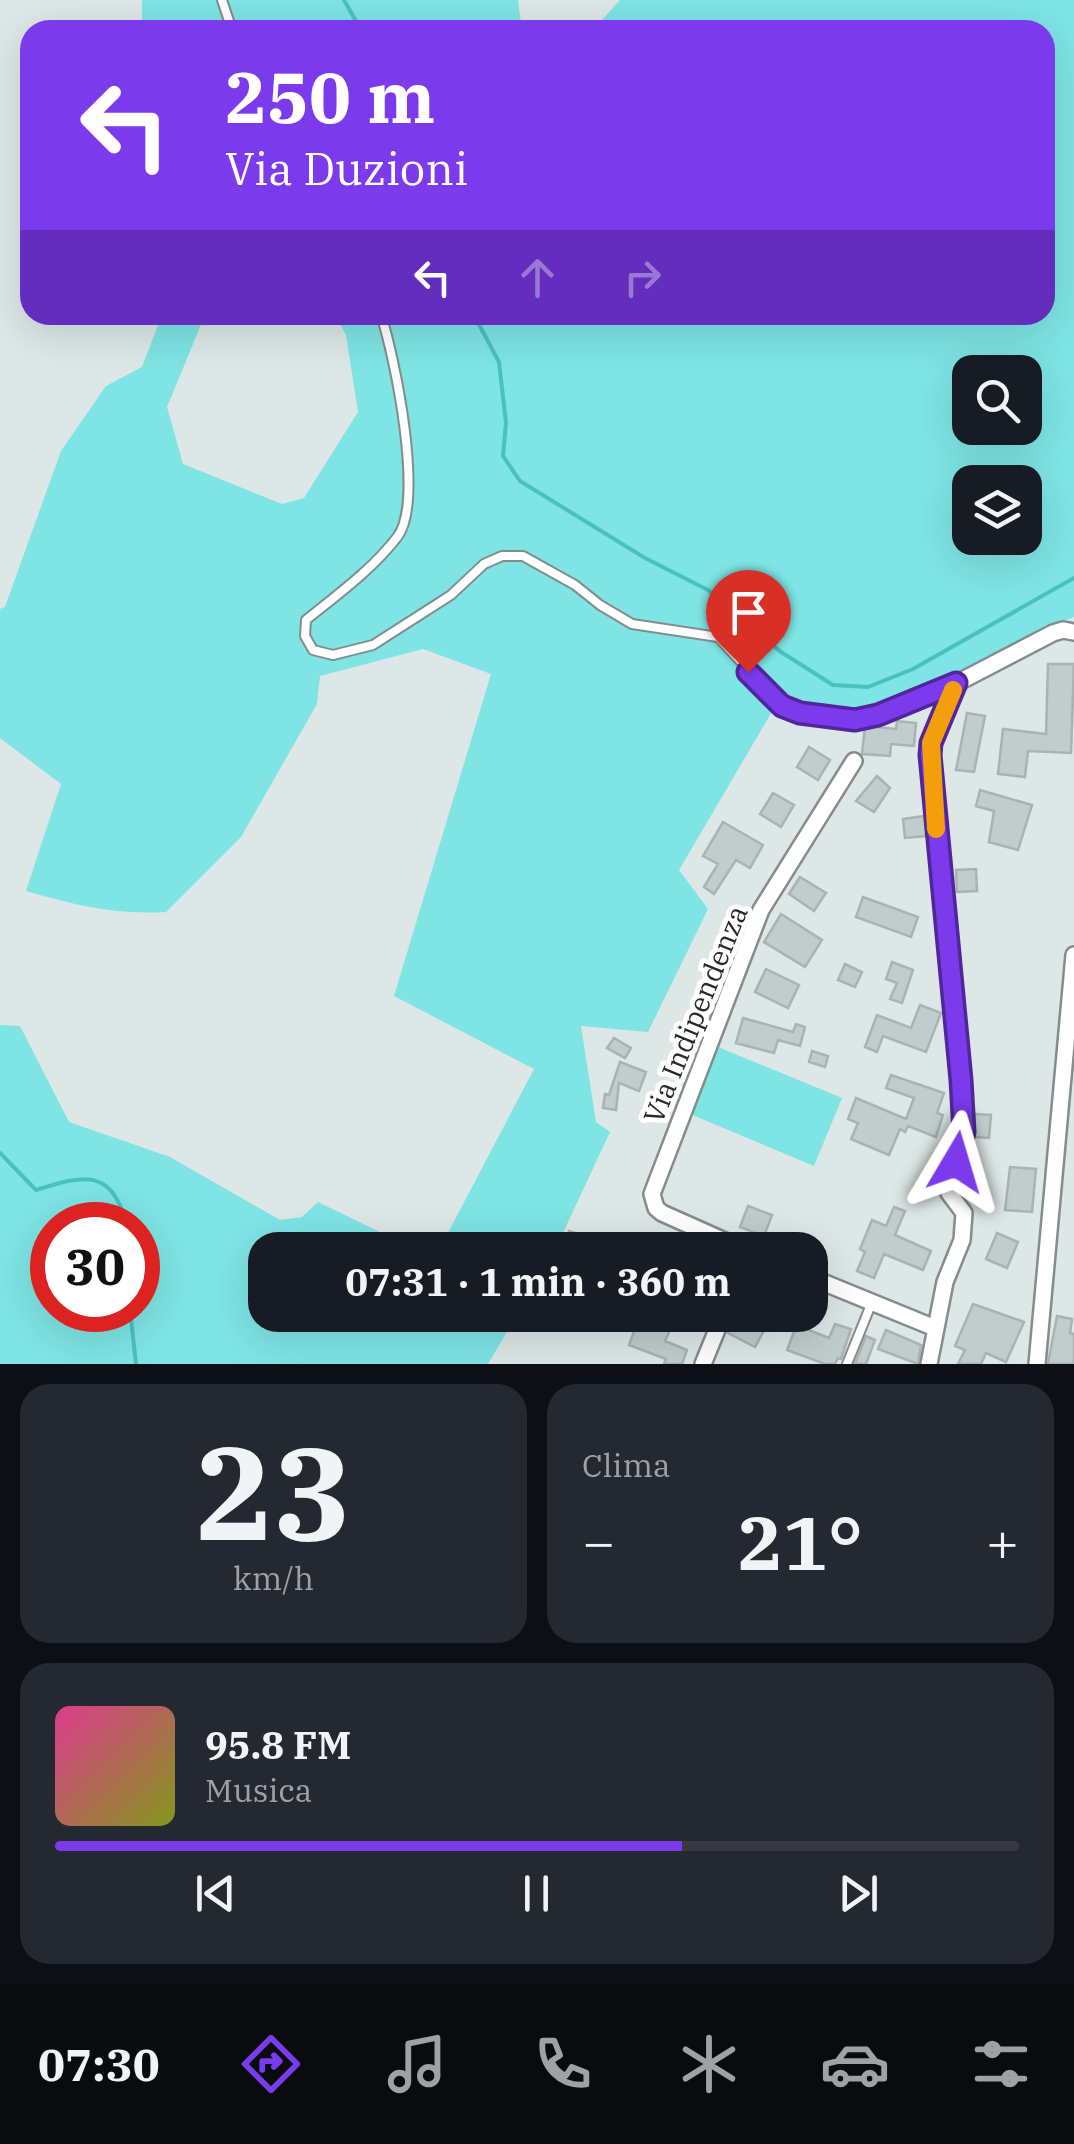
<!DOCTYPE html>
<html lang="it">
<meta charset="utf-8">
<style>
:root{--surface:#171b24;--page:#242831;--text:#f1f3f6;--muted:#9ea1a6;--line:#363941;--accent:#7c3aed}
body{margin:0;font-family:"IBM Plex Serif",serif;background:var(--page);color:var(--text);height:100vh;display:flex;flex-direction:column;font-size:38px;white-space:nowrap}
*{box-sizing:border-box;margin:0}
p{font-size:32px;color:var(--muted)}
.icon{flex:none;width:55px;height:55px;fill:none;stroke:currentColor;stroke-width:2;stroke-linecap:round;stroke-linejoin:round}
.map{position:relative;height:1364px;overflow:hidden}
.panel{display:flex;flex-direction:column;gap:20px;padding:20px;background:#0d0f14;flex:1}
.panel>*{flex:none}
.hud{position:absolute;left:20px;top:20px;width:1035px;height:305px;border-radius:30px;box-shadow:0 10px 40px #0002;background:#7c3aed;color:#fff;overflow:hidden}
.tools{position:absolute;left:952px;top:355px;display:grid;gap:20px}
.tools a{display:grid;place-items:center;width:90px;height:90px;border-radius:20px;background:var(--surface);box-shadow:0 10px 40px #0002;font-size:50px}
.speed{position:absolute;left:30px;top:1202px;display:flex;gap:20px;font-size:50px;font-weight:700;text-align:center}
.speed>*{display:grid;place-content:center;width:130px;height:130px;border-radius:50%;background:var(--surface);box-shadow:0 10px 40px #0002;line-height:1}
.speed .limit{border:15px solid #d22;background:#fff;color:#111}
.pin{position:absolute;display:grid;place-items:center;width:85px;height:85px;color:#fff;margin:-102px -42px;border-radius:50% 50% 50% 0;rotate:-45deg;box-shadow:0 0 10px #0007}
.pin .icon{rotate:45deg}
.me{position:absolute;width:110px;margin:-55px;rotate:7deg;stroke-linejoin:round;filter:drop-shadow(0 0 8px #0008)}
.turn{display:flex;align-items:center;gap:35px;height:210px;padding:0 40px;font-size:45px}
.turn .icon{width:130px;height:130px;stroke-width:2.5}
.turn b{display:block;font-size:70px;line-height:85px}
.lanes{display:flex;align-items:center;height:95px;padding:0 40px;background:#0003;justify-content:center;gap:50px;direction:ltr}
.lanes .off{opacity:.35}
.big{font-size:75px;font-weight:800;line-height:1.1}
.panel .card{flex:1;display:flex;flex-direction:column;justify-content:center;gap:15px;min-width:0;padding:0 35px;border-radius:30px;background:var(--page)}
.panel .dial{align-items:center;gap:0}
.dial b{font-size:130px;line-height:1}
.song{display:flex;align-items:center;gap:30px}
.cover{width:120px;height:120px;border-radius:15px;background:linear-gradient(135deg,hsl(330 70% 55%),hsl(70 70% 35%))}
.played{height:10px;border-radius:5px;background:linear-gradient(90deg,var(--accent) 65%,var(--line) 65%)}
.keys{display:flex;justify-content:space-around;direction:ltr}
.heat{display:flex;justify-content:space-between;align-items:center;font-size:55px;direction:ltr}
.panel .tiles{flex:1;display:grid;gap:20px;grid-template-columns:1fr 1fr}
.card:last-child{grid-column:span 2}
.trip{position:absolute;left:248px;top:1232px;width:580px;height:100px;border-radius:30px;background:var(--surface);box-shadow:0 10px 40px #0002;font-weight:800;line-height:100px;text-align:center}
.dock{display:flex;height:160px;justify-content:space-around;align-items:center;background:#090b0e;color:var(--muted)}
.dock .icon{width:70px;height:70px}
.dock .active{color:var(--accent)}
.dock b{font-size:45px;color:var(--text)}
.map>svg:first-child{display:block}
.green{fill:#7ee4e4;fill-rule:evenodd}
.lines{fill:none;stroke-linecap:round;stroke-linejoin:round}
.stream{stroke:#4ac1c1;stroke-width:4}
.building{fill:#c1cccc;stroke:#a8b3b3;stroke-width:2.5}
.service-casing{stroke:#838d8d;stroke-width:12}
.minor-casing{stroke:#838d8d;stroke-width:20}
.service{stroke:#fff;stroke-width:8}
.minor{stroke:#fff;stroke-width:15}
.route-casing{stroke:#51269a;stroke-width:25}
.route{stroke:#7c3aed;stroke-width:18}
.slow{stroke:#f59e0b;stroke-width:18}
.labels{text-anchor:middle;dominant-baseline:central;stroke-width:10;stroke-linejoin:round;paint-order:stroke}
.street-label{font-size:28px;fill:#262a2a;stroke:#fff}
</style>
<div class="map">
<svg width="1074" height="1364" viewBox="0 0 1074 1364">
<rect width="100%" height="100%" fill="#dce7e6"/>
<!-- green -->
<path class="green" d="M142,0H518L522,30H142Z
M620,0H1074V617C1011,640 957,680 892,699C878,704 862,711 847,711C824,711 802,705 780,698L679,870L708,909L648,1032L581,1026L596,1122L610,1132L555,1250H439L534,1069L394,996L491,674L423,649L320,676L317,704L241,837L166,912C116,915 74,905 26,891L61,784L0,738V609L5,607L61,451L106,386L142,367L162,315H205L167,407L183,464L282,504L304,498L358,412L346,335L335,315H1045V30H593ZM970,372H1025V428H970ZM970,482H1025V538H970Z
M0,1025L20,1026L69,1122L170,1157L280,1220L302,1217L318,1202L417,1250H265V1315H517L488,1364H0ZM52,1225H138V1310H52Z
M718,1047L842,1098L814,1166L690,1114Z"/>
<g class="lines">
<!-- stream -->
<path class="stream" d="M344,0L361,30
M474,315L499,362L506,423L503,456L520,481L645,558L708,590L781,652L833,685L868,687L913,669L1074,578
M0,1153L36,1190C84,1175 111,1167 127,1225
M130,1310L136,1364"/>
</g>
<!-- building -->
<path class="building" d="M1048,664H1074L1071,753L1028,751L1025,777L998,774L1003,729L1046,734Z
M967,713L985,716L974,772L956,770Z
M897,721L916,723L914,746L891,744L890,756L862,754L865,726L896,729Z
M809,747L830,760L818,780L797,767Z
M877,776L890,788L874,812L856,801Z
M980,790L1032,805L1018,850L989,842L994,811L976,806Z
M773,793L794,805L781,827L760,814Z
M924,816L926,836L905,838L903,819Z
M723,822L763,845L750,868L736,860L714,894L704,887L718,864L703,856Z
M976,869L977,891L957,892L956,870Z
M800,877L826,893L814,911L789,894Z
M863,897L918,917L911,937L856,917Z
M781,914L822,940L805,967L764,942Z
M892,962L913,970L902,1003L890,999L897,983L886,979Z
M845,964L862,972L855,987L838,980Z
M766,969L799,985L788,1008L755,992Z
M920,1005L941,1013L926,1052L883,1036L877,1052L865,1047L877,1015L911,1028Z
M743,1018L793,1032L796,1024L805,1027L800,1046L778,1040L774,1053L736,1043Z
M614,1038L631,1048L625,1058L607,1048Z
M812,1051L828,1056L825,1067L809,1062Z
M620,1062L646,1072L639,1091L619,1083L616,1110L603,1108L605,1094L609,1095Z
M891,1075L944,1093L937,1113L943,1115L936,1137L908,1126L905,1132L900,1129L889,1155L851,1139L858,1123L848,1119L856,1098L906,1119L914,1098L886,1088Z
M974,1114L991,1115L989,1138L974,1137Z
M1010,1167L1036,1169L1032,1212L1005,1210Z
M748,1206L772,1215L764,1236L740,1227Z
M894,1207L905,1211L895,1235L931,1251L923,1270L884,1254L874,1278L857,1271L865,1252L860,1249L872,1220L886,1226Z
M569,1231L591,1238L587,1250H562Z
M997,1233L1018,1242L1007,1268L986,1259Z
M973,1304L1024,1322L1006,1362L986,1353L981,1364H958L965,1350L955,1346Z
M653,1315H677L665,1341L687,1350L682,1364H664L666,1359L629,1345L636,1326L646,1330Z
M734,1315H741L766,1327L755,1347L728,1333Z
M775,1315H812L806,1329L829,1338L835,1324L851,1329L841,1359L838,1358L835,1364H825L787,1350L797,1324Z
M1057,1316L1072,1319L1070,1333L1074,1334V1364H1048Z
M886,1330L921,1345L918,1364L878,1349Z
M866,1336L875,1340L866,1364H855Z"/>
<g class="lines">
<!-- service casing -->
<g class="service-casing">
<path id="service" d="M222,0L232,30
M381,315C395,358 424,499 398,536C374,568 337,595 306,620L305,636L313,650L333,655L373,645L451,595L484,564L502,556H523L575,585L600,605L632,624L718,637L782,706L800,713L855,720L878,715
M930,755L931,743L956,685
M847,1364L872,1302"/>
</g>
<!-- minor casing -->
<g class="minor-casing">
<path id="minor" d="M878,715L957,683L1053,633L1063,630L1074,632
M745,1250L662,1213L656,1208L652,1194L761,910L854,761
M810,1277L935,1328
M703,1364L723,1315
M929,1364L945,1282L962,1240L964,1213L949,1193L964,1131L930,755
M1037,1364L1074,955"/>
</g>
<!-- service -->
<use href="#service" class="service"/>
<!-- minor -->
<use href="#minor" class="minor"/>
</g>
<g class="lines">
<!-- route casing -->
<g class="route-casing">
<path id="route" d="M748,672L782,706L800,713L855,720L878,715L956,683L931,743L930,755L961,1080L964,1132L956,1162"/>
</g>
<!-- route -->
<use href="#route" class="route"/>
<!-- slow -->
<path class="slow" d="M936,829L931,743L953,690"/>
</g>
<g class="labels">
<!-- street labels -->
<g class="street-label">
<text transform="translate(695 1014) rotate(-68)">Via Indipendenza</text>
</g>
</g>
</svg>
<div class="tools">
<a><svg class="icon" aria-label="search" viewBox="0 0 24 24"><circle cx="10" cy="10" r="6"/><path d="M15 15l6 6"/></svg></a>
<a><svg class="icon" aria-label="layers" viewBox="0 0 24 24"><path d="M12 4l9 5-9 5-9-5zM3 14l9 5 9-5"/></svg></a>
</div>
<div class="speed"><div class="limit">30</div></div>
<div class="pin" style="left:748px;top:672px;background:#d93025"><svg class="icon" aria-label="arrive" viewBox="0 0 24 24"><path d="M6 21V4h12l-3 4 3 4H6"/></svg></div>
<svg class="me" style="left:956px;top:1162px" viewBox="-20 -20 40 40"><path d="M0-17L14 15 0 8-14 15z" fill="#7c3aed" stroke="#fff" stroke-width="4"/></svg>
<div class="trip">07:31 · 1 min · 360 m</div>
<div class="hud">
<div class="turn"><svg class="icon" aria-label="left" viewBox="0 0 24 24"><path d="M17 20v-9H6M10 6l-5 5 5 5"/></svg><div><b>250 m</b>Via Duzioni</div></div>
<div class="lanes"><svg class="icon" aria-label="left" viewBox="0 0 24 24"><path d="M17 20v-9H6M10 6l-5 5 5 5"/></svg><svg class="icon off" aria-label="ahead" viewBox="0 0 24 24"><path d="M12 20V5M6 11l6-6 6 6"/></svg><svg class="icon off" aria-label="right" viewBox="0 0 24 24"><path d="M7 20v-9h11M14 6l5 5-5 5"/></svg></div>
</div>
</div>
<section class="panel">
<div class="tiles">
<div class="card dial"><b>23</b><p>km/h</p></div>
<div class="card"><p>Clima</p>
<div class="heat"><a>−</a><b class="big">21°</b><a>+</a></div>
</div>
<div class="card">
<div class="song"><i class="cover"></i><div><b>95.8 FM</b><p>Musica</p></div></div>
<div class="played"></div>
<div class="keys"><svg class="icon" aria-label="previous" viewBox="0 0 24 24"><path d="M18 5L8 12l10 7zM5 5v14"/></svg><svg class="icon" aria-label="pause" viewBox="0 0 24 24"><path d="M8 5v14M16 5v14"/></svg><svg class="icon" aria-label="next" viewBox="0 0 24 24"><path d="M6 5l10 7-10 7zM19 5v14"/></svg></div>
</div>
</div>
</section>
<nav class="dock">
<b>07:30</b>
<svg class="icon active" aria-label="directions" viewBox="0 0 24 24"><path d="M12 3l9 9-9 9-9-9zM9 14v-3h6M13 9l2 2-2 2"/></svg>
<svg class="icon" aria-label="music" viewBox="0 0 24 24"><path d="M9 18V5l10-2v13"/><circle cx="6" cy="18" r="3"/><circle cx="16" cy="16" r="3"/></svg>
<svg class="icon" aria-label="phone" viewBox="0 0 24 24"><path d="M5 4h4l2 5-3 2q2 4 5 5l2-3 5 2v4C11 20 4 13 5 4z"/></svg>
<svg class="icon" aria-label="climate" viewBox="0 0 24 24"><path d="M12 3v18M4 7l16 10M4 17L20 7"/></svg>
<svg class="icon" aria-label="car" viewBox="0 0 24 24"><path d="M5 17H2v-5l4-1 3-4h7l3 4 3 1v5h-3M9 17h6M6 11h13"/><circle cx="7" cy="17" r="2"/><circle cx="17" cy="17" r="2"/></svg>
<svg class="icon" aria-label="filters" viewBox="0 0 24 24"><path d="M4 7h16M4 17h16"/><circle cx="9" cy="7" r="2"/><circle cx="15" cy="17" r="2"/></svg>
</nav>
